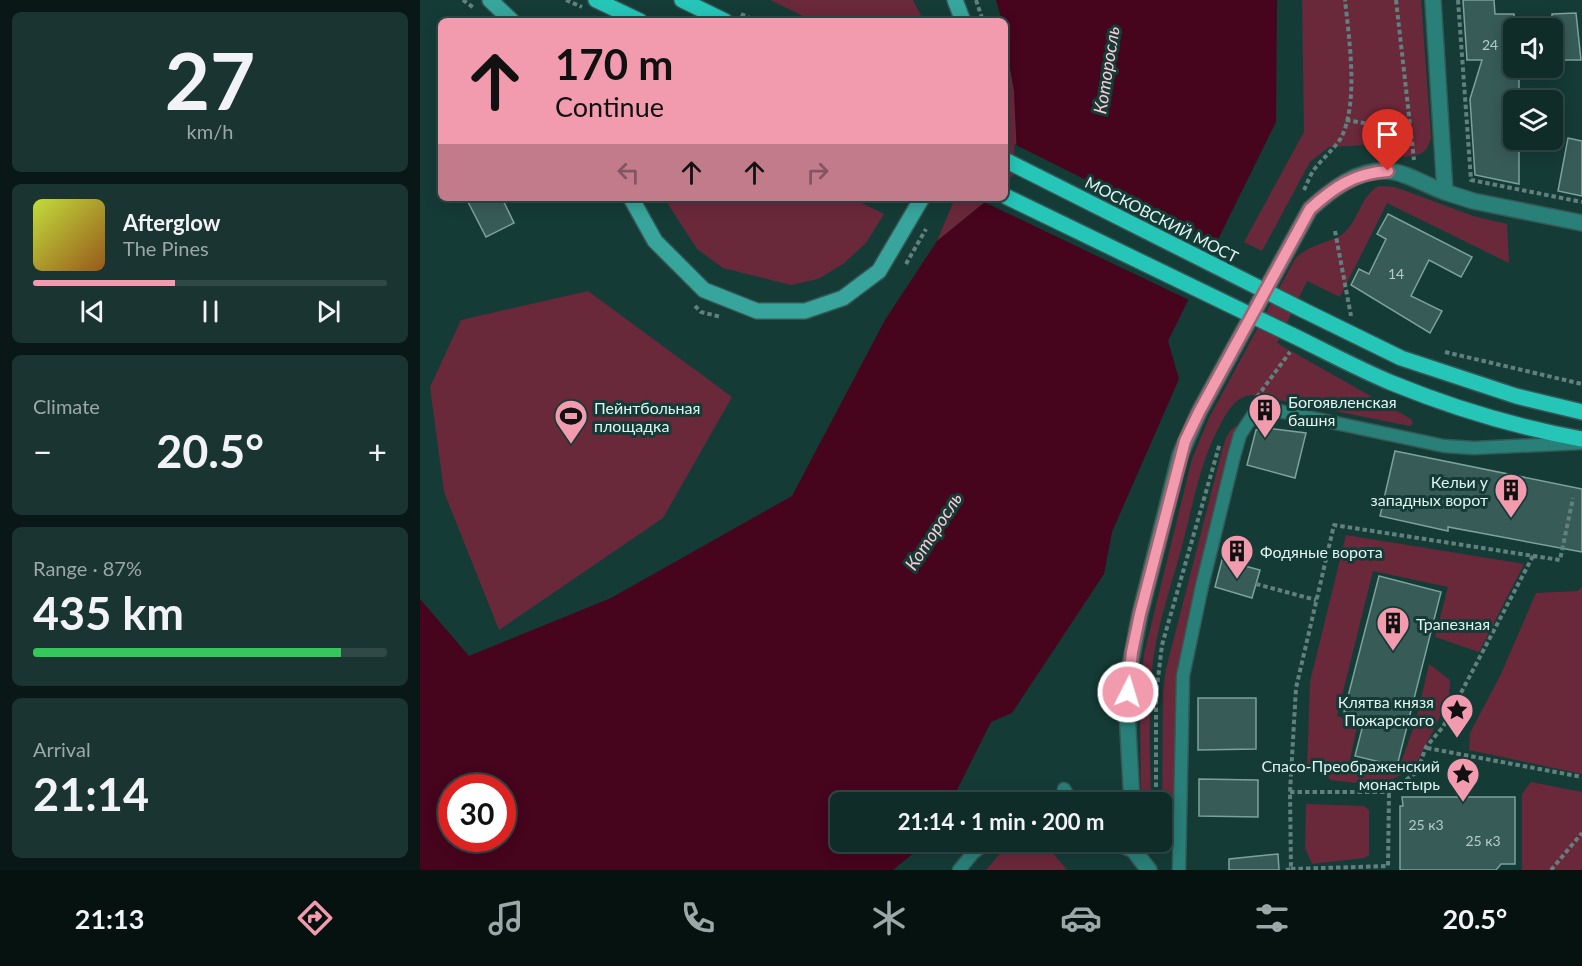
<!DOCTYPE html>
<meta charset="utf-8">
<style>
:root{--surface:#102c29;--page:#193431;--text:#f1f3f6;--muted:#9ca7a8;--line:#304846;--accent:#f29aae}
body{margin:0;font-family:Lato,sans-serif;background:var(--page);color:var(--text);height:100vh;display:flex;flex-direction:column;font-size:22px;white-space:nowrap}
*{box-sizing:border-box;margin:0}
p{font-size:20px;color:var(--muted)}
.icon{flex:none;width:33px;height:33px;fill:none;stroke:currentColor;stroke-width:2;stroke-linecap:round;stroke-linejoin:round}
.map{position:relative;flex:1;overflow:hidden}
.panel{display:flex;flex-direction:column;gap:12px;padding:12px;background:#091817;width:420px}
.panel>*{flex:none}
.banner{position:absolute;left:18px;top:18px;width:570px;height:183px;border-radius:9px;box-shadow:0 3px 15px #0003,0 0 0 2px var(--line);background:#f29aae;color:#111;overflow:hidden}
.tools{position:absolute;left:1083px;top:18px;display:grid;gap:12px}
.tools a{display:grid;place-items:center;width:60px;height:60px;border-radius:9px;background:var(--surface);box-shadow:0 3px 15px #0003,0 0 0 2px var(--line);font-size:30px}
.speed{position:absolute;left:18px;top:774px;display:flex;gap:12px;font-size:30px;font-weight:700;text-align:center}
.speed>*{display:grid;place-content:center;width:78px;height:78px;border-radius:50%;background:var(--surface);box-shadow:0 3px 15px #0003,0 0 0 2px var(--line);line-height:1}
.speed .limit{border:9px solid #d22;background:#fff;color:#111}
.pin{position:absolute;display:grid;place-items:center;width:51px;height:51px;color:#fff;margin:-62px -26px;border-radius:50% 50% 50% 0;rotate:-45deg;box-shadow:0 0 6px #0007}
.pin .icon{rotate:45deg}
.me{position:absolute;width:66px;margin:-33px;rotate:5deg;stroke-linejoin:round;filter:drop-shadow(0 0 4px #0008)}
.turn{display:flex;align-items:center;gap:21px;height:126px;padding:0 18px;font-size:27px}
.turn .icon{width:78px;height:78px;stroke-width:2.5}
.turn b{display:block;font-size:42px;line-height:51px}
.lanes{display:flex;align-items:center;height:57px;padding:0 18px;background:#0003;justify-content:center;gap:30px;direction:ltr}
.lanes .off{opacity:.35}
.big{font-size:45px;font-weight:700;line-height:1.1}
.panel .card{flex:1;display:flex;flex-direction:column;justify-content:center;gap:9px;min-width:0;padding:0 21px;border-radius:9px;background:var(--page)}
.panel .dial{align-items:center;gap:0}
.dial b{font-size:78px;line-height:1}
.song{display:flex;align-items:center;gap:18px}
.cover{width:72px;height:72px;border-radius:9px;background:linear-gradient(135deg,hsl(70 70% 55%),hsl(30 70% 35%))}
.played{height:6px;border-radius:3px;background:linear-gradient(90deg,var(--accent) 40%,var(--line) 40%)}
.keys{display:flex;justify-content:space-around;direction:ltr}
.heat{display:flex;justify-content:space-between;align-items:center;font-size:33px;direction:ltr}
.charge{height:9px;border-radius:4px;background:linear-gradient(90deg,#34c759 87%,var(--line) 0)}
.trip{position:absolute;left:410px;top:792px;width:342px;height:60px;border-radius:9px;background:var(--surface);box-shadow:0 3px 15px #0003,0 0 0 2px var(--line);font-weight:700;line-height:60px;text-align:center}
.tab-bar{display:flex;height:96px;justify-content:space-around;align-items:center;background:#061210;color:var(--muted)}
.tab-bar .icon{width:42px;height:42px}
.tab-bar .selected{color:var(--accent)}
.tab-bar b{font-size:27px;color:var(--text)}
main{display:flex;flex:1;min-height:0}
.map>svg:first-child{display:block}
.green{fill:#6a283b}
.water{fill:#46041d;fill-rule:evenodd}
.pier{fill:#153b37}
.building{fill:#375b57;stroke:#7ba29d;stroke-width:1.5}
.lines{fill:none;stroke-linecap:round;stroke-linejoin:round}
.service-casing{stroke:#355855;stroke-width:15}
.minor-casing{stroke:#355855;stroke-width:18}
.tertiary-casing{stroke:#355855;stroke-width:18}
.secondary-casing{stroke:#355855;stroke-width:18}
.primary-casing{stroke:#355855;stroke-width:18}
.path{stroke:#62817e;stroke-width:4;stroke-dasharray:4.5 3;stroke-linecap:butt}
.service{stroke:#288078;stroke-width:12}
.minor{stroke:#288078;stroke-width:15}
.tertiary{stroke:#288078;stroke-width:15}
.secondary{stroke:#37a59b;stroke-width:15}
.primary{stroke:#25c5b8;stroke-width:15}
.primary-bridge-casing{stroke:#355855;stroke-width:18;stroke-linecap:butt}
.primary-bridge{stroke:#25c5b8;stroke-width:15}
.route-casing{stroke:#9d6471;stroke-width:15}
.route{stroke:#f29aae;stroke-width:10}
.labels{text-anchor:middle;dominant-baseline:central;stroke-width:6;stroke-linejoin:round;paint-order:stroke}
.number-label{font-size:14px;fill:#b5cdca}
.street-label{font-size:16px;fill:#dff3f0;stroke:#153b37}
.poi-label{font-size:16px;fill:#dff3f0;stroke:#153b37;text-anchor:start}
.water-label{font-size:18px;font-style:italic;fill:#fecad5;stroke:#153b37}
</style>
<main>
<section class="panel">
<div class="card dial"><b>27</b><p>km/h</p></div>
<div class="card">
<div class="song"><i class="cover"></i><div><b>Afterglow</b><p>The Pines</p></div></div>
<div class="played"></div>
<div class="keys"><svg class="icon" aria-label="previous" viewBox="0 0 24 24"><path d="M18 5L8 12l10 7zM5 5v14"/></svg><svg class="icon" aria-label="pause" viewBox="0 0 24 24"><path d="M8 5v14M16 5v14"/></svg><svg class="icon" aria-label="next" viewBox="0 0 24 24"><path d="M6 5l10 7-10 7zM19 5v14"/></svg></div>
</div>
<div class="card"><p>Climate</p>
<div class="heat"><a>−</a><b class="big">20.5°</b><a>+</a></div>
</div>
<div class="card"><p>Range · 87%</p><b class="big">435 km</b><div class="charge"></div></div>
<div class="card"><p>Arrival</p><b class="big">21:14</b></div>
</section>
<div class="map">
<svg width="1162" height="870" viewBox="0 0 1162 870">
<rect width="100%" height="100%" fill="#153b37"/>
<!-- green -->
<path class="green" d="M350,0H493L504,21H393Z
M882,0H1001L1011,137C1007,155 1001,154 984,157L964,144L909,147L890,162L842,251L824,242L884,132Z
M585,39L594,91L598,176L585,186Z
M959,186L975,187L1053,216L1087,224L1089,263L967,203L920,297L887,281L857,343L991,419L993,423L990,426L833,395C815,395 806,414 799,427C779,464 772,510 761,550C751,586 738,623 733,661C728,708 730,755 731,802H721L720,692L724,654L772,459L789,418L875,259C891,242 914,243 925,232C939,219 941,195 959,186Z
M244,198H432L464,214L446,243L423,264L398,279L371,285L303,268L277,249Z
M535,198H570L517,241Z
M168,291L312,397L243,518L79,630L24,492L10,387L41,320Z
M820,425L777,584L758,671L753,840L747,845L742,837L743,692L746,669L802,451C805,441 808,427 820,425Z
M926,535L1104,564L1059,652L1015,637L1028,587L953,571L917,716L938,722L929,764L978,771L996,720L1009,664L1030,680L1029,699L995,766C985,775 973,777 962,786L910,780L906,772L887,766L890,682Z
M1162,587V774L1049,750L1050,733L1081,674L1116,593L1158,591Z
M1111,782L1162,792V870H1102V794Z
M886,804L944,806L949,810V855L944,858L892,864L885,848Z
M627,846L647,870H566L583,850Z"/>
<!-- water -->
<path class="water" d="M576,0H857L856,122L748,341L759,379L692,532L684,574L592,713L571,722L531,802H420V842H507L473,870H0V599L49,656L191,598L372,496L465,320L517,241L570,198H585L598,176L594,91L585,39V21H582ZM32,788H82V838H32Z"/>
<!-- pier -->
<path class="pier" d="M594,144L798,246L771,301L562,201L566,198H585V182L595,174Z"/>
<!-- building -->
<path class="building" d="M1043,0H1074L1075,14H1094V79L1099,78V100H1094V140H1099V184L1055,175L1050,99L1062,60H1047Z
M1156,13L1161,60H1132V14Z
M1148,138L1162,141V196L1138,191Z
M46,198H82L94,223L66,237Z
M968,214L1052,257L1041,277L1009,260L991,296L1022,311L1010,333L931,285L939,269L949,274L966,239L957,234Z
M845,428L886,433L875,478L827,465L836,430Z
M975,451L1162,489V552L1028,527V531L960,516Z
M802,560L840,570L832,598L795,587Z
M959,576L1021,592L977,766L935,756L945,717L924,712Z
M778,698H836V749L778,750Z
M779,779L838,780V817L779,816Z
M982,797H1095V864H1081L1076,870H980V806H983Z
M858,854L859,870H809V859Z"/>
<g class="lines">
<!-- service casing -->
<g class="service-casing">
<path id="service" d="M644,789L652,802
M691,842L715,852
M539,870L553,853L568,842
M759,870L763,676L782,586L814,456L820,435L835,412L850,409L1024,446L1054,448L1162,443"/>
</g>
<!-- minor casing -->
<g class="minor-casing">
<path id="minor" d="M712,802L707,712L709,671L720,614L760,455L779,412L890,209C911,190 937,169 968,171C986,172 1007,186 1025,192
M714,842L715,852L729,870"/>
</g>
<!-- tertiary casing -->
<g class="tertiary-casing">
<path id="tertiary" d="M1013,0L1025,192L1053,201L1162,223"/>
</g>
<!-- secondary casing -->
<g class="secondary-casing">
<path id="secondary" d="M70,0L92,21
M535,0L543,21
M211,198L235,241L284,290L337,311H385L423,298L459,271L502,198"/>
</g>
<!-- primary casing -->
<g class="primary-casing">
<path id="primary" d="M176,0L220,21
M262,0L305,21
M883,310L981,358L1096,396L1162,412
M872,335C905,351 938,369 972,383C1033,408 1096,427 1162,439"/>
</g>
<!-- path -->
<path class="path" d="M43,0L54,8
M146,0L162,7
M556,0L563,21
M976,0L994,160
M1038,0L1051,180L1162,202
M321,14L336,21
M926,120L991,131
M884,190C888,182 891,172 897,166C905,156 914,149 921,138C939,103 929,38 925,0
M915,231L931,316
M486,264L506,229
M275,306L281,312L301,317
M1025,352L1162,384
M837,397L870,352
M836,584L896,600
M1007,748L1162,777
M870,792H969L997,772L1006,747L1023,727L1113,556
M736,802V695L742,645L800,443
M871,869L968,866L969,792
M866,870L871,869L870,792L876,688L914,525L1140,560L1153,498
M1131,870L1162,833"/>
<!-- service -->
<use href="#service" class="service"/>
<!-- minor -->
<use href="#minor" class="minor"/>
<!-- tertiary -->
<use href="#tertiary" class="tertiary"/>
<!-- secondary -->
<use href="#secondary" class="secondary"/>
<!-- primary -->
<use href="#primary" class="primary"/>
<!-- primary-bridge casing -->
<g class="primary-bridge-casing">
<path id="primary-bridge" d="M585,160L883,310
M585,196L872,335"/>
</g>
<!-- primary-bridge -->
<use href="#primary-bridge" class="primary-bridge"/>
</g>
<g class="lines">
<!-- route casing -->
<g class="route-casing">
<path id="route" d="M708,692L712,652L720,614L765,441L779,412L890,209C914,187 935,173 968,171"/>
</g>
<!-- route -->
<use href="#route" class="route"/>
</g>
<!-- icons -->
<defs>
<g id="building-pin" transform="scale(1.725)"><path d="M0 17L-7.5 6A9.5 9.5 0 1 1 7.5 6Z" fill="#f29aae" stroke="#153b37"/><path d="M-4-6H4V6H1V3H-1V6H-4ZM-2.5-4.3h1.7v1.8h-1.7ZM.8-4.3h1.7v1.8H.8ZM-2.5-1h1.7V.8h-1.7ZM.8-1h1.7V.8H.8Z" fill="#111"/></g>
<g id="stadium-pin" transform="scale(1.725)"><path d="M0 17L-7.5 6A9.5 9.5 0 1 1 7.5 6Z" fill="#f29aae" stroke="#153b37"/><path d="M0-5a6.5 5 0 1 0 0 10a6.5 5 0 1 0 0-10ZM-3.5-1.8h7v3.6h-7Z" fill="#111"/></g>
<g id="sight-pin" transform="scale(1.725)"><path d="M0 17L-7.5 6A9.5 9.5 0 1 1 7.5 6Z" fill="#f29aae" stroke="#153b37"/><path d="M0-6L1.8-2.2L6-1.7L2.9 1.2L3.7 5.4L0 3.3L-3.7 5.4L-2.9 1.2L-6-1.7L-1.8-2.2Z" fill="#111"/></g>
</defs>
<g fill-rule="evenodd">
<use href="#building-pin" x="845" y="410"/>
<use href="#stadium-pin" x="151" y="416"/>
<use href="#building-pin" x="1091" y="490"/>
<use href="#building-pin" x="817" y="551"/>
<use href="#building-pin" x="973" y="623"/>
<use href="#sight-pin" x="1037" y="710"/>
<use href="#sight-pin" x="1043" y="774"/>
</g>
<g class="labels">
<!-- number labels -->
<g class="number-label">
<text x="1070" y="44">24</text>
<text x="976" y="273">14</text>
<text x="1006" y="824">25 к3</text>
<text x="1063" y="840">25 к3</text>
</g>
<!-- street labels -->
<g class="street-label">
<text transform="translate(742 219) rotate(27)">МОСКОВСКИЙ МОСТ</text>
</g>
<!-- poi labels -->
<g class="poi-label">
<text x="868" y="401">Богоявленская<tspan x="868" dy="18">башня</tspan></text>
<text x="174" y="407">Пейнтбольная<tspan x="174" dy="18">площадка</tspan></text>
<text x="1068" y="481" text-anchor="end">Кельи у<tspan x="1068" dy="18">западных ворот</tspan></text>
<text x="840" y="551">Фодяные ворота</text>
<text x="996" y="623">Трапезная</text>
<text x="1014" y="701" text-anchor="end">Клятва князя<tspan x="1014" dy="18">Пожарского</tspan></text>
<text x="1020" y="765" text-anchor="end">Спасо-Преображенский<tspan x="1020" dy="18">монастырь</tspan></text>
</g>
<!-- water labels -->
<g class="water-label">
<text transform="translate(686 70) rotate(-81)">Которосль</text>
<text transform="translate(513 531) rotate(-57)">Которосль</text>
</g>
</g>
</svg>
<div class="tools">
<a><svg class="icon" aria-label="sound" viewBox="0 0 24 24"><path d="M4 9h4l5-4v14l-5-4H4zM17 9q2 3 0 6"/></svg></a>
<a><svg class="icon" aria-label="layers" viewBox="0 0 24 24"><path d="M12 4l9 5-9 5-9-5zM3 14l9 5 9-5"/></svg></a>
</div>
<div class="speed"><div class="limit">30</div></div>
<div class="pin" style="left:968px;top:171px;background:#d93025"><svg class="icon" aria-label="arrive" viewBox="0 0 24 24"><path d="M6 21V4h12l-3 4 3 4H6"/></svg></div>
<svg class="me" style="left:708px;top:692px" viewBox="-20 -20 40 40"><circle r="17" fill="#f29aae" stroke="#fff" stroke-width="3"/><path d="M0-11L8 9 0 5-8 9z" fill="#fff"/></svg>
<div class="trip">21:14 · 1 min · 200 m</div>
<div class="banner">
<div class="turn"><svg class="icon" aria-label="ahead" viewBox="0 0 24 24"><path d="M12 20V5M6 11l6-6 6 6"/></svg><div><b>170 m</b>Continue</div></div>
<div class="lanes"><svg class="icon off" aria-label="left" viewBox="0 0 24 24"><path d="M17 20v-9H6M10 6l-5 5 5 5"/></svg><svg class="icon" aria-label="ahead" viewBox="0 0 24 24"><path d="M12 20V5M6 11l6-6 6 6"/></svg><svg class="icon" aria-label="ahead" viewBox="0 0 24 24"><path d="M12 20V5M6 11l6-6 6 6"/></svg><svg class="icon off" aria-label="right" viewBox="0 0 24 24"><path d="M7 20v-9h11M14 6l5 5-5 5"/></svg></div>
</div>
</div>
</main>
<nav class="tab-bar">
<b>21:13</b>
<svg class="icon selected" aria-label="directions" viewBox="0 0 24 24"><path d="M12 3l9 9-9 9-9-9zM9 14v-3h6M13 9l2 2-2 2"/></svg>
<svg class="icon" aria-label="music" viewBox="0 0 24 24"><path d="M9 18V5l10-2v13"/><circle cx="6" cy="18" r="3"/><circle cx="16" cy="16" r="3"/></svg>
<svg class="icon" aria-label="phone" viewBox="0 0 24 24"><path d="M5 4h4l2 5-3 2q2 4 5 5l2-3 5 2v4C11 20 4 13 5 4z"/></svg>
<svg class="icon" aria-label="climate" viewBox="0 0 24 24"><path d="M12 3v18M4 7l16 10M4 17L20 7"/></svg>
<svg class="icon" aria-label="car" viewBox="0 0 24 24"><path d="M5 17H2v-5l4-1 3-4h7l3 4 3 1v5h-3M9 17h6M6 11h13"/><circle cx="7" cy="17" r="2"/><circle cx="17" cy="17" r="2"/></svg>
<svg class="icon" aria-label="filters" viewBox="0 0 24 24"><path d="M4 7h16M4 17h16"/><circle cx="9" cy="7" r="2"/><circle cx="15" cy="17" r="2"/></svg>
<b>20.5°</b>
</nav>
